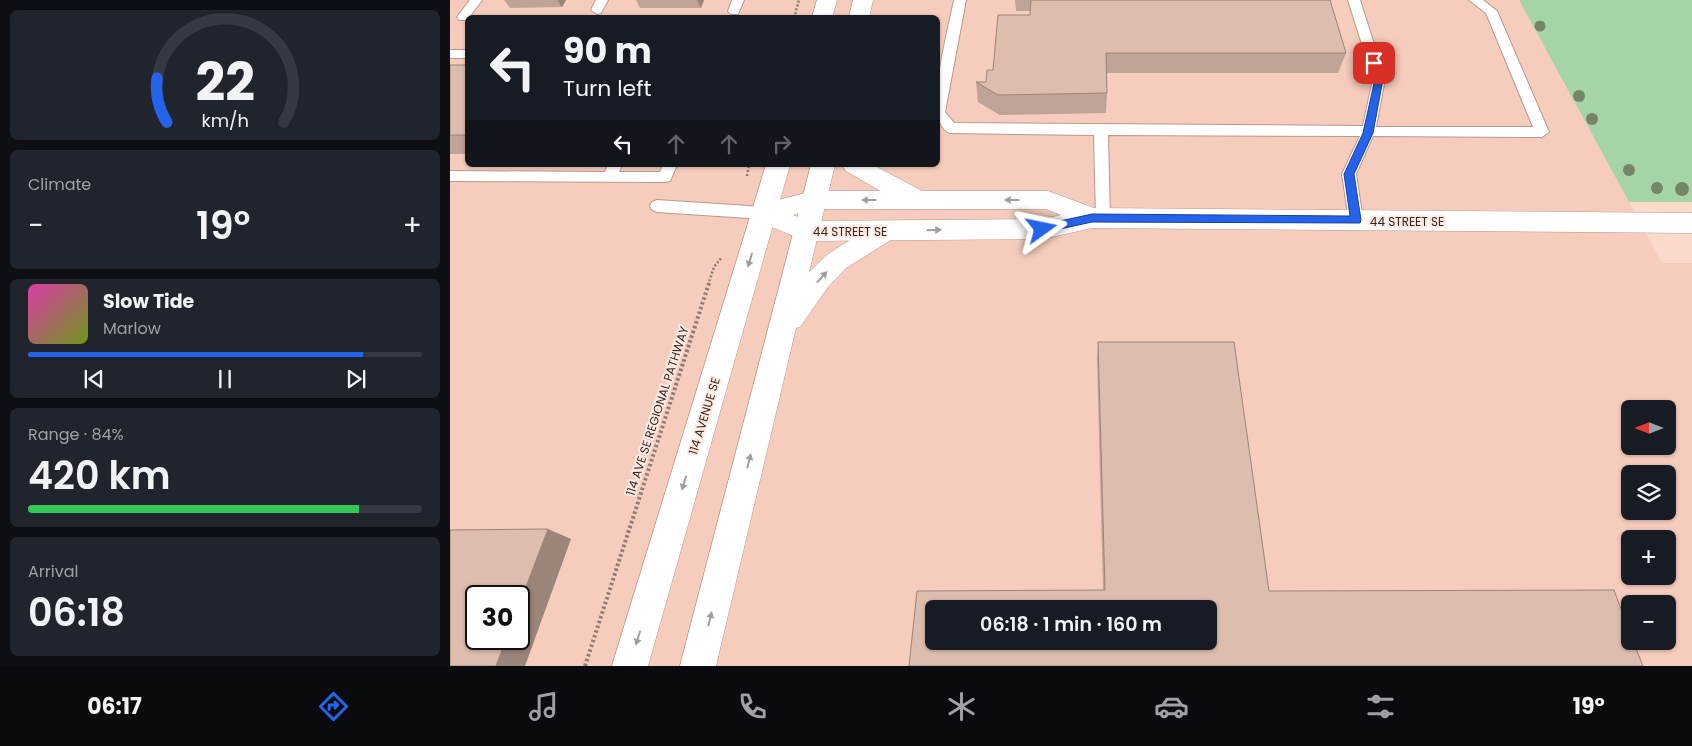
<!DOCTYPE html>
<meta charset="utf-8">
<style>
:root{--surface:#171b24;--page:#20242c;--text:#f1f3f6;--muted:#9ea1a6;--line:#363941;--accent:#2563eb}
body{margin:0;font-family:Poppins,sans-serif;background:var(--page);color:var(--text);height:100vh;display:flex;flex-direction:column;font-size:19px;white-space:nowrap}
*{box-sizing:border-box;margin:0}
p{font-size:16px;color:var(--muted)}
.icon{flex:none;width:28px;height:28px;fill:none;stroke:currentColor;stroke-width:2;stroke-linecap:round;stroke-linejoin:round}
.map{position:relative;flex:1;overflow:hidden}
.sheet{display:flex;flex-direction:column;gap:10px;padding:10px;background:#0d0f14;width:450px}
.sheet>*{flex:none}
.banner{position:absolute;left:15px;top:15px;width:475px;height:152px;border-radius:8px;box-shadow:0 1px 4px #0004;background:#171b24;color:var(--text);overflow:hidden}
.needle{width:32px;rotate:270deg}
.tools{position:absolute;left:1171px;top:400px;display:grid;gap:10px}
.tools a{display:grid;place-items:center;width:55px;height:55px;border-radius:8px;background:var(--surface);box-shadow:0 1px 4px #0004;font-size:25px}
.speed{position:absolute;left:15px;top:585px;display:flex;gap:10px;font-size:25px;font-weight:700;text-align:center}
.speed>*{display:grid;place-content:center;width:65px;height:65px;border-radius:50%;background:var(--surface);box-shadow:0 1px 4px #0004;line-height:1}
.speed .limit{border:2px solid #111;border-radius:8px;background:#fff;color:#111}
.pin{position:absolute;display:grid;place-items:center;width:42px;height:42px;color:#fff;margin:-21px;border-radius:10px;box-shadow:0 2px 8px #0006}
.me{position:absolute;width:55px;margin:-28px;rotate:78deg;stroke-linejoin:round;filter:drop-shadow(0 0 4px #0008)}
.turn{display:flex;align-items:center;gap:18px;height:105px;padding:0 15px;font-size:22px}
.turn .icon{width:65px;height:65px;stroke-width:2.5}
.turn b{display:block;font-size:35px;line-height:42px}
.lanes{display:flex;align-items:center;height:48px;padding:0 15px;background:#0003;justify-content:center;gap:25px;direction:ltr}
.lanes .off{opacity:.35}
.big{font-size:38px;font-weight:600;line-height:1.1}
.sheet .card{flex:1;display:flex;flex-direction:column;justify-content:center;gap:8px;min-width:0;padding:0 18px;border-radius:8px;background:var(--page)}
.sheet .dial{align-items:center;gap:0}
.dial svg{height:130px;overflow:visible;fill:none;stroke:var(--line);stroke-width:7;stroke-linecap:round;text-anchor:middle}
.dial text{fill:var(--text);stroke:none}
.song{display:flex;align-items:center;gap:15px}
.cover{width:60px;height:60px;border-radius:8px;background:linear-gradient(135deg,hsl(320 70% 55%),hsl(80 70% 35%))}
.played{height:5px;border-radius:2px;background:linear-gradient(90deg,var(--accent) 85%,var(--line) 85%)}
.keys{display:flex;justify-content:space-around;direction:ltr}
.heat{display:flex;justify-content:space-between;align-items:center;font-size:28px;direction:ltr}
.charge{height:8px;border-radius:4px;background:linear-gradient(90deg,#34c759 84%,var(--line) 0)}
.trip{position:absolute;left:475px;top:600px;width:292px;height:50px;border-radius:8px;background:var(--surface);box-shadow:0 1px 4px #0004;font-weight:600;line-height:50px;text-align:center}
.dock{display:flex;height:80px;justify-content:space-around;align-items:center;background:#090b0e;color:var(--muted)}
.dock .icon{width:35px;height:35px}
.dock .on{color:var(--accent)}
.dock b{font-size:22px;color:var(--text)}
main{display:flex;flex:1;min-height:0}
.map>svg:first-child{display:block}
.built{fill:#f6cdbd;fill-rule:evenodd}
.green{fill:#a5d4a9}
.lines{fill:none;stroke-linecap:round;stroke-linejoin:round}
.service-casing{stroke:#b8998c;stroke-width:2}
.minor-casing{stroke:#b8998c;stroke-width:1}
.secondary-casing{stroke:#b8998c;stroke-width:1}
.path-far1{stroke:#917b72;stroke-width:2.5;stroke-dasharray:2 2;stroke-linecap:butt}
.path{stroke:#917b72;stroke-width:4;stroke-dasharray:2.5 2.5;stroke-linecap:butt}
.service{fill:#fff;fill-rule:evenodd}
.minor{fill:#fff;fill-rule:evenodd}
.secondary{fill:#fff;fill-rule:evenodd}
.tree{fill:#758567}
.wall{fill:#bea396}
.shaded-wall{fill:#9b847a}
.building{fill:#ddbdae;stroke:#9b847a;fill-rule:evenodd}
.oneway{fill:#a39e9c}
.route{fill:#2563eb;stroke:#184099}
.labels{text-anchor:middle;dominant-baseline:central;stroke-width:4;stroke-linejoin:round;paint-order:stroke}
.street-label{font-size:12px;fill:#332722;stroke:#ffeae2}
</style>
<main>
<section class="sheet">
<div class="card dial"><svg viewBox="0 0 100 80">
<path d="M14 69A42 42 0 1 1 86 69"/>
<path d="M14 69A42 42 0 0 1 8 42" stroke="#2563eb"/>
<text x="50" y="56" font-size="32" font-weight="700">22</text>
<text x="50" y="72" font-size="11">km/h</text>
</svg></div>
<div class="card"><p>Climate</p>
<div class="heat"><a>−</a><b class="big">19°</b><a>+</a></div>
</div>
<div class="card">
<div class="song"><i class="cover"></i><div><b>Slow Tide</b><p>Marlow</p></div></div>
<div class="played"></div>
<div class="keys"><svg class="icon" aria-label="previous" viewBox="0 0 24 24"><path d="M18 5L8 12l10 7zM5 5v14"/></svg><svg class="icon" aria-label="pause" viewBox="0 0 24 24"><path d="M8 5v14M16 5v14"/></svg><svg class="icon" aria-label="next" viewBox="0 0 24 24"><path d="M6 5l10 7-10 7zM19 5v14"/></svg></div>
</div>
<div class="card"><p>Range · 84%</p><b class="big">420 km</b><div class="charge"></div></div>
<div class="card"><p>Arrival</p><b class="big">06:18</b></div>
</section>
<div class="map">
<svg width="1242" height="666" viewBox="0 0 1242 666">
<rect width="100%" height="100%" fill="#fbdacc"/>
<!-- built -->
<path class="built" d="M0,0H1069L1212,263H1242V666H0ZM18,18H488V165H18ZM1180,409H1218V446H1180ZM1180,474H1218V511H1180ZM1180,539H1218V576H1180ZM26,596H69V639H26ZM1180,604H1218V641H1180ZM484,609H759V641H484Z"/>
<!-- green -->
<path class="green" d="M1069,0H1242V202H1179Z"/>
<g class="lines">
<!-- service casing -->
<g class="service-casing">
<path id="service" d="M20,0H32L17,20H9L7,17Z
M146,0H158L151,13L147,14L141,10Z
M282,0H294L288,14H280L278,11Z
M504,0H516L495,112L504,123L913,126L923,79L898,0H910L935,79L926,127H1083L1036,13L1019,0H1033L1047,11L1099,132L1092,137L923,136L906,174L913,220L911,224H901L899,220L892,174L910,136L658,135L660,218L658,222H648L646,218L644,135L500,133C471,124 500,23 504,0Z
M0,50H18V58H0Z
M158,165H172L169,172H210L213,165H227L220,181L215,182L0,181V171L155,172Z
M207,200L314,207L319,209L321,213L319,217L314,219L207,212L202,210L200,206L202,202Z"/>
</g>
<!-- minor casing -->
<g class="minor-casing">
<path id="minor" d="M363,191H598L644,208L1242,213V233L642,228L593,239L356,241L305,220L302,213L305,206ZM363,209H596L611,215L593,219L358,221L343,215Z"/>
</g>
<!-- secondary casing -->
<g class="secondary-casing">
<path id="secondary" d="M367,0H387L382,18H362Z
M403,0H423L419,18H399Z
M316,165H340L198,666H162Z
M361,165H385L359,272L378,254L426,224L435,221L444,224L448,231L444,238L396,268L378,287L350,327L346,328L266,666H230Z
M392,165H423L476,193L479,200L476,207L467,209L458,207L396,171Z"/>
</g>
<!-- path-far1 -->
<path class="path-far1" d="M344,18L349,0
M297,176L299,165
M258,285L264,267L272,257"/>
<!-- path -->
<path class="path" d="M135,666L259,283"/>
<!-- service -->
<use href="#service" class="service"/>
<!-- minor -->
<use href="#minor" class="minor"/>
<!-- secondary -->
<use href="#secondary" class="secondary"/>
</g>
<!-- trees -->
<g class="tree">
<circle cx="1090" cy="26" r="5.5"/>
<circle cx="1129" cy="96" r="6"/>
<circle cx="1142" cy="119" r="6"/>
<circle cx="1179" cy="170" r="6"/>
<circle cx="1207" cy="188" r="6"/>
<circle cx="1232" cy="189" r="7"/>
</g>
<!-- wall -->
<path class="wall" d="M54,0H116L112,7L60,8Z
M186,0H254L251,8H190Z
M565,0H880L896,53L888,73H657V93L656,113L550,115L528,102L526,82H536L580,15V11H566Z
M0,65H18V154H0Z
M648,342L819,591L653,590L647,358Z"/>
<!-- shaded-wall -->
<path class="shaded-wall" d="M107,0H116L112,7Z
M247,0H254L251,8Z
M98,529L121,539L75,666H46L56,639H69V605Z"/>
<!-- building -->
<path class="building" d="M581,0H880L896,53H656L657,93L548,95L526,82H536L537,70H543L548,15H580Z
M0,65H18V135H0Z
M648,342H784L819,591L1164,590L1180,633V641H1183L1193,666H459L467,591L655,590ZM484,609H759V641H484Z
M98,529L69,605V596H26V639H56L46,666H0V530Z"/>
<!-- one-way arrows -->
<defs><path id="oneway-solid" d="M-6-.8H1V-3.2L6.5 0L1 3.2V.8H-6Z" transform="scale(1.25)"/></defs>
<g class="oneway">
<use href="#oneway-solid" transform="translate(419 200) rotate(-180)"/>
<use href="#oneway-solid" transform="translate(562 200) rotate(180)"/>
<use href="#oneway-solid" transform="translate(484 230) rotate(-1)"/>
<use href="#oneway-solid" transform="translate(300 260) rotate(107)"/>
<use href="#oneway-solid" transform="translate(372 277) rotate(-47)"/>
<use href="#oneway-solid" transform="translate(299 461) rotate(-76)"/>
<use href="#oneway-solid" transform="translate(234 483) rotate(107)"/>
<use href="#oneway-solid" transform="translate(260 619) rotate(-76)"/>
<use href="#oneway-solid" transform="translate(188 638) rotate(107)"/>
</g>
<!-- route -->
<path class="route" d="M921,61H927L933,79L923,133L904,174L911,220L910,223L642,222L592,233L587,229L592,225L642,214L900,216L894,174L913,133L925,79Z"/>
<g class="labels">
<!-- street labels -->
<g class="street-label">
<text x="957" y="221">44 STREET SE</text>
<text x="400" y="231">44 STREET SE</text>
<text transform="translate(207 411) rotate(-72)">114 AVE SE REGIONAL PATHWAY</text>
<text transform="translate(254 416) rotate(-73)">114 AVENUE SE</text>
</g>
</g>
</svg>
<div class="tools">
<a><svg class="needle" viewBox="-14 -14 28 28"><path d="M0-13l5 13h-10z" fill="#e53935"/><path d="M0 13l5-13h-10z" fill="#9ea1a6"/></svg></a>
<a><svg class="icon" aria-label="layers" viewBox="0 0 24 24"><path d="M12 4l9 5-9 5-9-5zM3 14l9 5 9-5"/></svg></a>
<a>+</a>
<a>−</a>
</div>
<div class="speed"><div class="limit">30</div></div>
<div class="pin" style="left:924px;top:63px;background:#d93025"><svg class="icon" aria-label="arrive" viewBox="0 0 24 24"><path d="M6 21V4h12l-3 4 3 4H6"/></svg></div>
<svg class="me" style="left:592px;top:229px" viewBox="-20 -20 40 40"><path d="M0-17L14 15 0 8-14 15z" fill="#2563eb" stroke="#fff" stroke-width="4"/></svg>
<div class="trip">06:18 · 1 min · 160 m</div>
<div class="banner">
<div class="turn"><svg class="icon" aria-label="left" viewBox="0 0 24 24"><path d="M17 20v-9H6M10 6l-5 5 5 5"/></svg><div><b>90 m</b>Turn left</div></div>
<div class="lanes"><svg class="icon" aria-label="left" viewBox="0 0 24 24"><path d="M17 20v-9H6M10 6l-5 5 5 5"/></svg><svg class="icon off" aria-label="ahead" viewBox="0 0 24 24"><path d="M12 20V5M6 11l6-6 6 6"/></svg><svg class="icon off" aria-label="ahead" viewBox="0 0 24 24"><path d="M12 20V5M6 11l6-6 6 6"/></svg><svg class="icon off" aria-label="right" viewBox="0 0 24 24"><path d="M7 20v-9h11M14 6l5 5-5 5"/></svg></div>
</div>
</div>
</main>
<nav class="dock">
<b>06:17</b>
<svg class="icon on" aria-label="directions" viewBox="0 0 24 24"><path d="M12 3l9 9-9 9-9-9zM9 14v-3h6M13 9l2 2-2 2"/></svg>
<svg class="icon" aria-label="music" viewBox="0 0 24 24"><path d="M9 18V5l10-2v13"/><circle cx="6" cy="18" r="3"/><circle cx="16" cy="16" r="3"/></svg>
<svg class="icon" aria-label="phone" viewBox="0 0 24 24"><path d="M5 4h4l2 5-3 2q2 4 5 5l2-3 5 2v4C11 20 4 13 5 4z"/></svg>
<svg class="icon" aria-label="climate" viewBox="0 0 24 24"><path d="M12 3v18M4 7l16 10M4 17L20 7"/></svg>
<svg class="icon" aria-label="car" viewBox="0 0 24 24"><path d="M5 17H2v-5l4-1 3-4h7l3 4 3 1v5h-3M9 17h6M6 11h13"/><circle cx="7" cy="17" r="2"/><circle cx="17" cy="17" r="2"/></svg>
<svg class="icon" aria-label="filters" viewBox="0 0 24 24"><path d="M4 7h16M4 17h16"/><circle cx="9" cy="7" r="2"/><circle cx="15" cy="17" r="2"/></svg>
<b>19°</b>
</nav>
